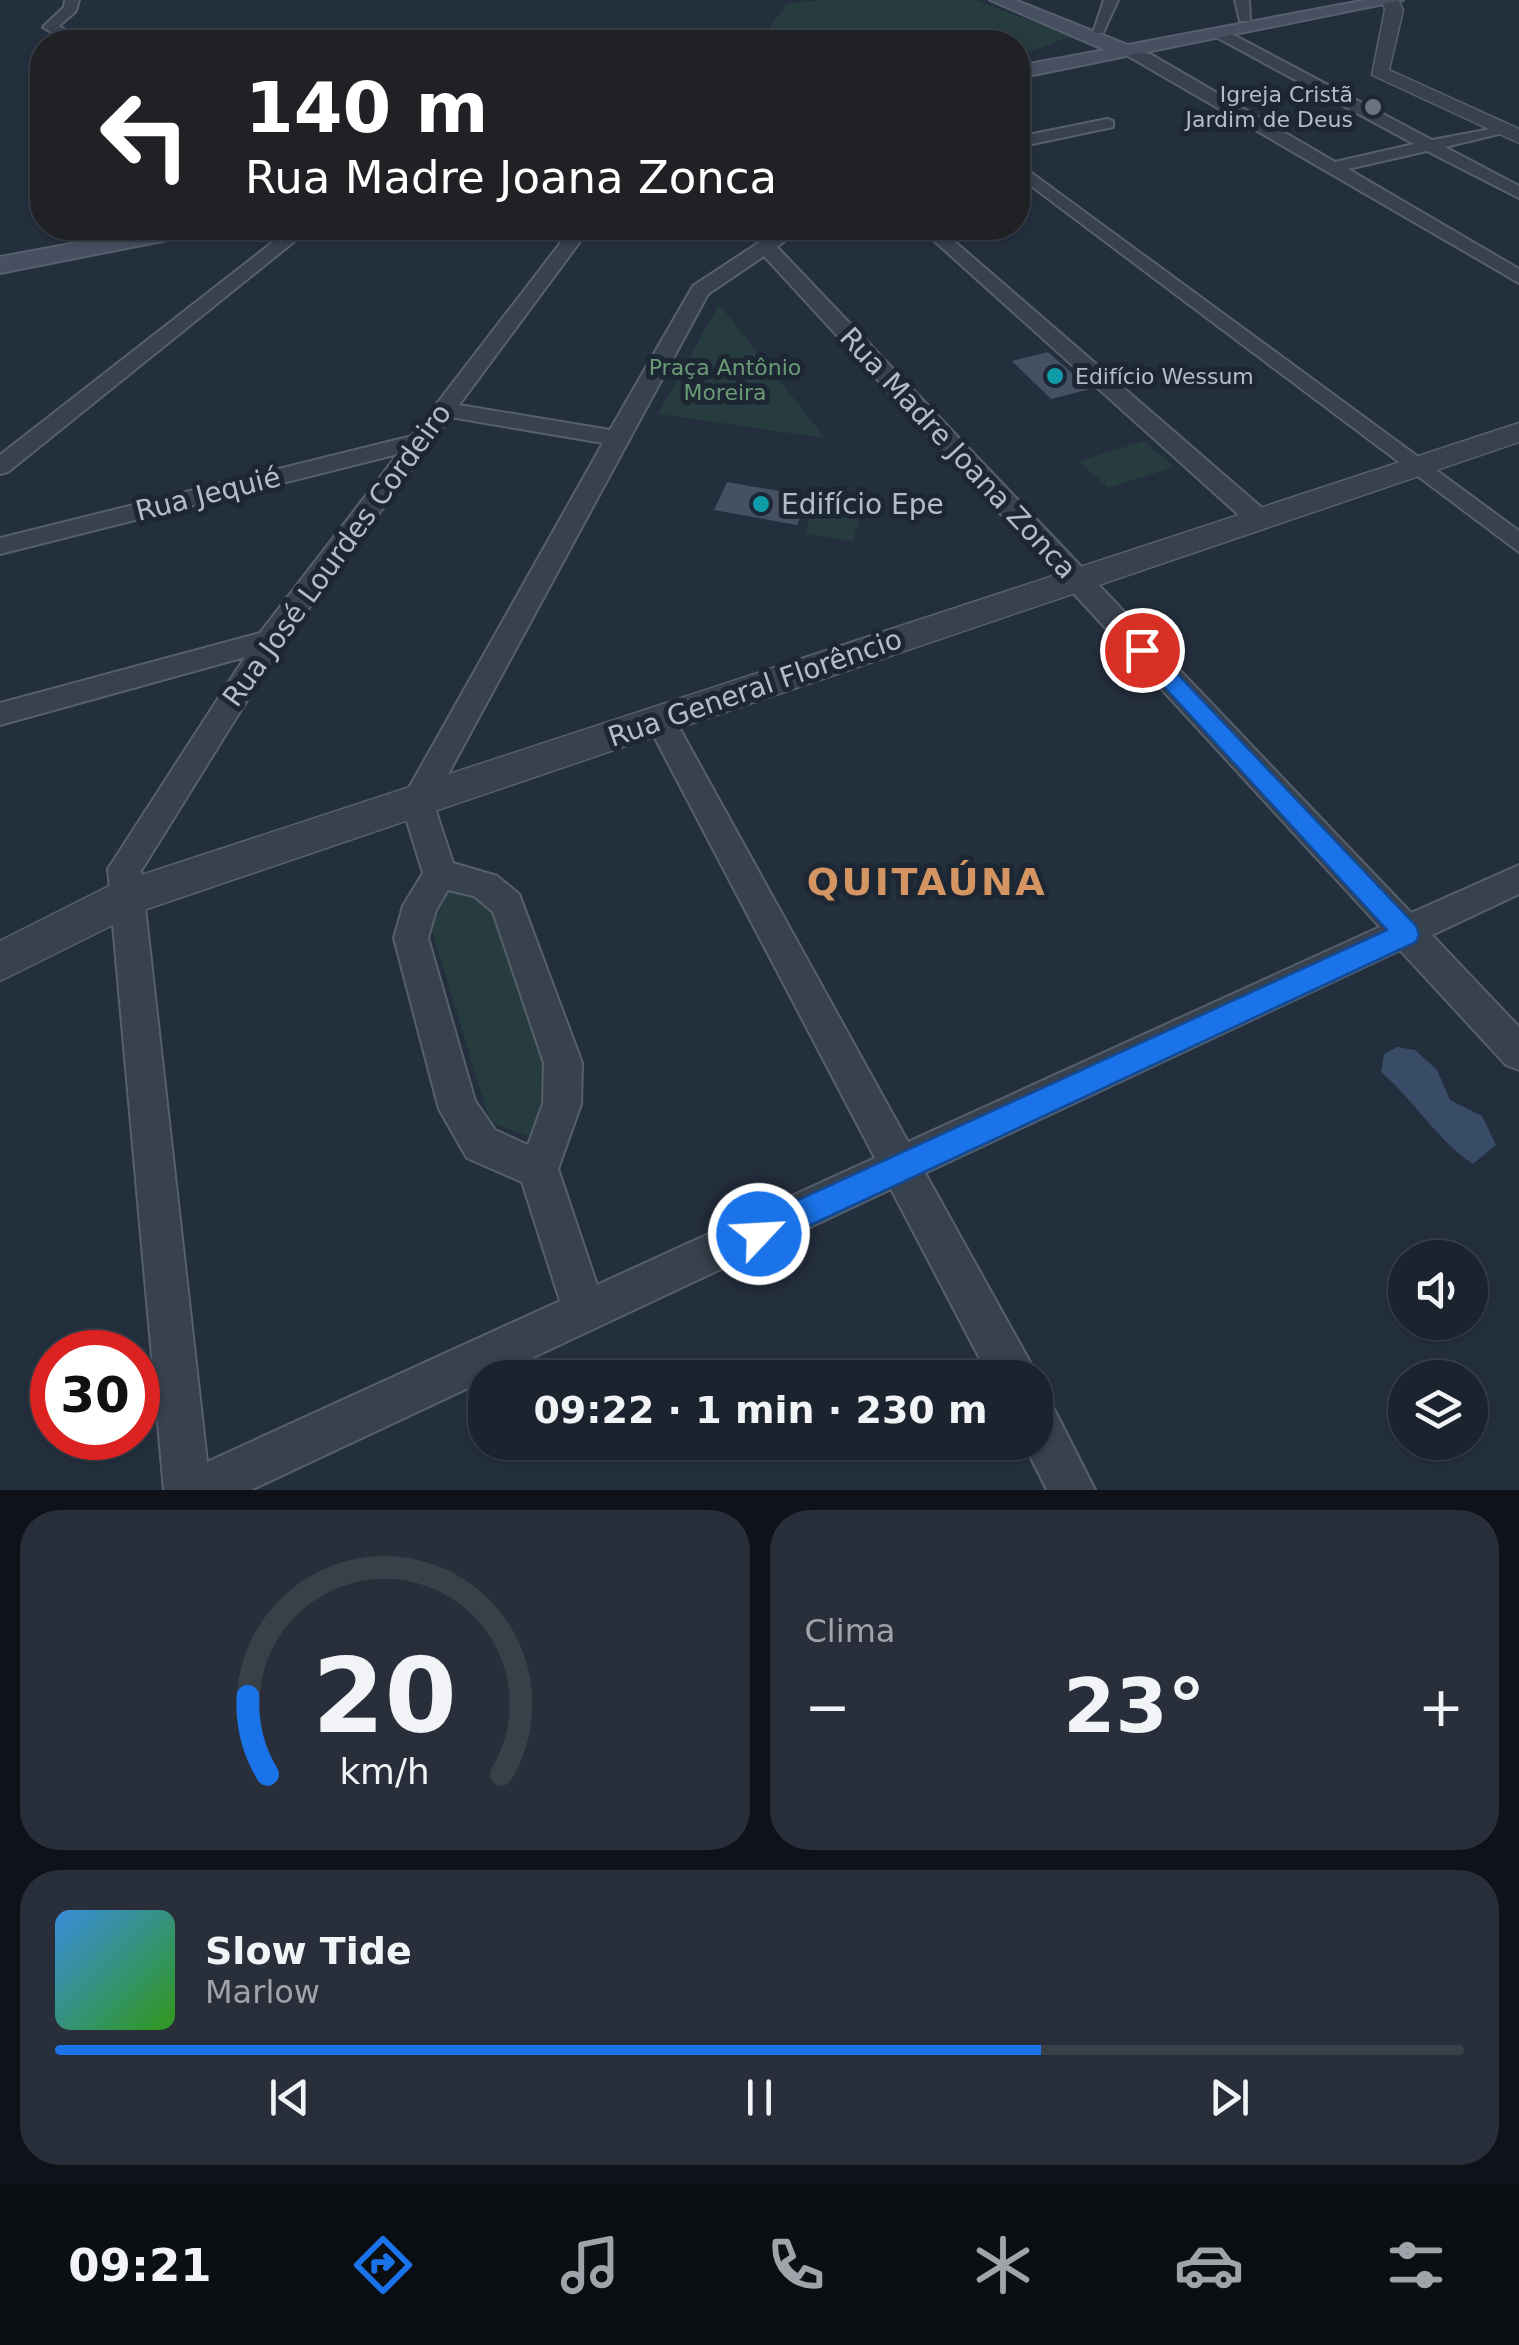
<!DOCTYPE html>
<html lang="pt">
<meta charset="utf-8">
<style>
:root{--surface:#1b232e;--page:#282f3a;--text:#f1f3f6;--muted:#a0a4aa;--line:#39404a;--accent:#1a73e8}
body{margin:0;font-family:"DejaVu Sans",sans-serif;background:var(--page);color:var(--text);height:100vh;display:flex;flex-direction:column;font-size:38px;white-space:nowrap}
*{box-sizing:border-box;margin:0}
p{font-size:32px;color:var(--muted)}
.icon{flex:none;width:55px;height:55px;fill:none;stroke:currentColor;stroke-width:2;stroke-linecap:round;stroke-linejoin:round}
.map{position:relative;height:1490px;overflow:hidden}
.side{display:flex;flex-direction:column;gap:20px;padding:20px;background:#0f1319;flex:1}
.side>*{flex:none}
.top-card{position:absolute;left:30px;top:30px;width:1000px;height:210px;border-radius:40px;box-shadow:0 2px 8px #0004,0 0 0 2px var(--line);background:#202124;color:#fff;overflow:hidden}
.fabs{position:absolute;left:1388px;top:1240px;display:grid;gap:20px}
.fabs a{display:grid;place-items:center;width:100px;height:100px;border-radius:50%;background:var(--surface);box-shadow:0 2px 8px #0004,0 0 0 2px var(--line);font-size:50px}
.speed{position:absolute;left:30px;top:1330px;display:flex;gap:20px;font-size:50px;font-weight:700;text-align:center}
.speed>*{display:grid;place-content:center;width:130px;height:130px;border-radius:50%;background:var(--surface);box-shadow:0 2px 8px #0004,0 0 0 2px var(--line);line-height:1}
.speed .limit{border:15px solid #d22;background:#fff;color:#111}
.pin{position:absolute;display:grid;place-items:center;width:85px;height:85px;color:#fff;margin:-42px;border:5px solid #fff;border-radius:50%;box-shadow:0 2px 10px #0007}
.me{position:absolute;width:110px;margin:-55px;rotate:65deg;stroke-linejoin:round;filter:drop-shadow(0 0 8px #0008)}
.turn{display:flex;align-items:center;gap:35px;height:210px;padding:0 50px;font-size:45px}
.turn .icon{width:130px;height:130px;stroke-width:2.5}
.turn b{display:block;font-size:70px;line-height:85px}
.big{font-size:75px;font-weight:700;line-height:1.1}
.side .widget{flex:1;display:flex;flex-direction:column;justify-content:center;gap:15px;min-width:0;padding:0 35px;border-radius:40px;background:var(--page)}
.side .dial{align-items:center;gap:0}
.dial svg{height:260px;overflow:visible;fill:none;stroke:var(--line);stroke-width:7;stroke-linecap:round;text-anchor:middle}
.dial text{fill:var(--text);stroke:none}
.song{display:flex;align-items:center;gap:30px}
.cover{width:120px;height:120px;border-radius:15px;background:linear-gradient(135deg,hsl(210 70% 55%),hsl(110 70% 35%))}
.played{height:10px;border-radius:5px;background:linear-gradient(90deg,var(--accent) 70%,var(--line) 70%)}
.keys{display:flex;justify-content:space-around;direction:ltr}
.heat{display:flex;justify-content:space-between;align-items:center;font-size:55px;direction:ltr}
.side .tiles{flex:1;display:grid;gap:20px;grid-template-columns:1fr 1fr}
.widget:last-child{grid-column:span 2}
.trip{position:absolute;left:468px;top:1360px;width:585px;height:100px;border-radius:40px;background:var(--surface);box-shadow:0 2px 8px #0004,0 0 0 2px var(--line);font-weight:700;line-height:100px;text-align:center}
.dock{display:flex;height:160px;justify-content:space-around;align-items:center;background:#0b0e12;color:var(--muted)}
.dock .icon{width:70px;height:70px}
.dock .current{color:var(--accent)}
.dock b{font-size:45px;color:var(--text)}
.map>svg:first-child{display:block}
.green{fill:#263c3f}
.water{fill:#394c67}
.building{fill:#455162}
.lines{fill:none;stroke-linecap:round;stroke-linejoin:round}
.minor-casing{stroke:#565f6c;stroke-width:4}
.tertiary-casing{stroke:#565f6c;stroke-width:3}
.secondary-casing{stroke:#565f6c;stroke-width:4}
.minor{fill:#38414e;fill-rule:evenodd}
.tertiary{fill:#38414e;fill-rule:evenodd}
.secondary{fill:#465061;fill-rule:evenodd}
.route{fill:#1a73e8;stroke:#114b97;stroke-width:2.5}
.worship-dot{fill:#6b7280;stroke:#1d2633;stroke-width:4}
.culture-dot{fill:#0f9aa8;stroke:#1d2633;stroke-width:4}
.labels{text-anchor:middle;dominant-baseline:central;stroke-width:10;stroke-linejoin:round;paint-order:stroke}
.far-poi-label{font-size:22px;fill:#b4bcc9;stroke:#1d2633;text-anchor:end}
.far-park-label{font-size:22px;fill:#6b9a76;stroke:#1d2633}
.street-label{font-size:28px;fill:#b4bcc9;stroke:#1d2633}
.poi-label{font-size:28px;fill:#b4bcc9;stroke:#1d2633;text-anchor:start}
.district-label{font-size:38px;font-weight:bold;letter-spacing:2.5px;fill:#d59563;stroke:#1d2633}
</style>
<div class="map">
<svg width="1519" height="1490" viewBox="0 0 1519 1490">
<rect width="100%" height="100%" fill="#242f3e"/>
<!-- green -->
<path class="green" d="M819,0H975L1072,36L1018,56V42H758L787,4Z
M672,27L676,35L720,42H601L605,36Z
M719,304L825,438L658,414Z
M1144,441L1174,467L1108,488L1079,461Z
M819,492L865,499L853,541L805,533Z
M449,893L485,894L555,1093L529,1136L490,1122L429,921Z"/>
<!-- water -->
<path class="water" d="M1397,1047L1415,1050L1437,1070L1450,1100L1482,1116L1496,1145L1473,1164C1436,1139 1415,1101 1381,1072L1384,1054Z"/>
<!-- building -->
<path class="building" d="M1048,352L1090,389L1051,399L1012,361Z
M727,482L808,496L797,525L714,510Z"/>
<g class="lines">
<!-- minor casing -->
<g class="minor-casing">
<path id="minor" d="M65,0H79L76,11L59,26L83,42H67L43,27L64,7Z
M1104,0H1118L1103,33H1093Z
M1235,0H1249L1250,21H1240Z
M1216,31H1226L1432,140L1507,126V132L1445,147L1519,186V198L1427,151L1348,169L1519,269V283L1123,53L1130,49L1152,55L1335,162L1414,144L1216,37Z
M1107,119L1113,121V127L1018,147V137Z
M1018,163L1519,531V552L1018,176Z
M291,228H311L8,472L0,474V455Z
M572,228H590L459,405L610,430L693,286L781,228H802L777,247L1411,913L1519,865V894L1432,935L1519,1027V1070L1506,1065L1400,950L925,1173L1030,1362L1036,1378L1035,1381L990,1378L891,1189L251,1490H164L108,869L245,657L0,725V703L260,633L398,454L0,554V538L412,436ZM764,256L1380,927L908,1142L670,711H650L645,719L875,1158L597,1285L558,1169L581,1104L582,1063L519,894L497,876L453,863L433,802L708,294ZM450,417L603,443L401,802L423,873L403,906L394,938L439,1109L467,1158L522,1182L560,1301L207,1462L141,871L280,647ZM448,890L474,896L493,912L544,1063L543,1104L528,1145L495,1130L475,1101L428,938L436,910Z
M920,228H939L1269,514L1272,520L1269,526H1251Z
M1035,1396L1051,1403L1095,1490H1047L1023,1442H1035Z"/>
</g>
<!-- tertiary casing -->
<g class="tertiary-casing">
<path id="tertiary" d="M1398,0L1403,10L1389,70L1519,129V143L1372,75L1385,10L1382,1Z
M1519,423V442L141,911L0,981V941L111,885Z"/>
</g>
<!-- secondary casing -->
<g class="secondary-casing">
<path id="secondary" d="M990,0H1015L1128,45L1366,0H1403L1018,78V66L1105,50Z
M157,228H205L193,235L0,273V257Z"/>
</g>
<!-- minor -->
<use href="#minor" class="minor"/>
<!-- tertiary -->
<use href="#tertiary" class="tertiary"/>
<!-- secondary -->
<use href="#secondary" class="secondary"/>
</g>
<!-- route -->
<path class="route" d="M1142,642L1150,645L1416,926L1419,934L1416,942L770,1244L759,1249L748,1244L743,1234L748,1223L1387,930L1135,655L1132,650Z"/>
<!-- markers -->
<circle class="worship-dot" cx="1373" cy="107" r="10"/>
<g class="culture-dot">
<circle cx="1055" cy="376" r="10"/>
<circle cx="761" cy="504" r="10"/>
</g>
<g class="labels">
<!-- far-poi labels -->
<g class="far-poi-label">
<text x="1353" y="94">Igreja Cristã<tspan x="1353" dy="25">Jardim de Deus</tspan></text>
<text x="1075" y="376" text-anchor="start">Edifício Wessum</text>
</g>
<!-- far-park labels -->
<g class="far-park-label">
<text x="725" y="367">Praça Antônio<tspan x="725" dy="25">Moreira</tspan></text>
</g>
<!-- street labels -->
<g class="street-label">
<text transform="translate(958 453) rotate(47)">Rua Madre Joana Zonca</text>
<text transform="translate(208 494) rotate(-14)">Rua Jequié</text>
<text transform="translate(337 555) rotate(-54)">Rua José Lourdes Cordeiro</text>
<text transform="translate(755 688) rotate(-19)">Rua General Florêncio</text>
</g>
<!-- poi labels -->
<g class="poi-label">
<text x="781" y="504">Edifício Epe</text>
</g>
<!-- district labels -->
<g class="district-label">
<text x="927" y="882">QUITAÚNA</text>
</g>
</g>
</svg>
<div class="fabs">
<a><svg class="icon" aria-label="sound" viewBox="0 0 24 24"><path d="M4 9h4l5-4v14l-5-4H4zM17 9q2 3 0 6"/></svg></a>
<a><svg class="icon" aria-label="layers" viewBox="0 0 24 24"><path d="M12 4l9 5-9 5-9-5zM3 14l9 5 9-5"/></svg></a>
</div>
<div class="speed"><div class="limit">30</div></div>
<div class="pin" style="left:1142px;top:650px;background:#d93025"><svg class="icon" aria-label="arrive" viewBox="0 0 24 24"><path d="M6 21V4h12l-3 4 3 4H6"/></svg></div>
<svg class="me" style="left:759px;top:1234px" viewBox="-20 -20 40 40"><circle r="17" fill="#1a73e8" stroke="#fff" stroke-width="3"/><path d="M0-11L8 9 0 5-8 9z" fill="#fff"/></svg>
<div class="trip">09:22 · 1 min · 230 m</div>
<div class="top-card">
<div class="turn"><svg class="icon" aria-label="left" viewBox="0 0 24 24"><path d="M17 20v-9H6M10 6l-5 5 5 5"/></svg><div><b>140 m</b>Rua Madre Joana Zonca</div></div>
</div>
</div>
<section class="side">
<div class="tiles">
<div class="widget dial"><svg viewBox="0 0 100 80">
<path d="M14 69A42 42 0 1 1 86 69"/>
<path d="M14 69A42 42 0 0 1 8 45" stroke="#1a73e8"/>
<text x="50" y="56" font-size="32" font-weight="700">20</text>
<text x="50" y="72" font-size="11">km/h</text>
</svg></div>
<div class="widget"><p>Clima</p>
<div class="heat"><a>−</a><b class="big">23°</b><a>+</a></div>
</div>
<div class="widget">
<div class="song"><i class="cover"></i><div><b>Slow Tide</b><p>Marlow</p></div></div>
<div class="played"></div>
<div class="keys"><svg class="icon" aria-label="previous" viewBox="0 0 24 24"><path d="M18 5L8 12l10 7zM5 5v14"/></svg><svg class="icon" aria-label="pause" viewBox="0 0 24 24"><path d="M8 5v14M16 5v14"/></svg><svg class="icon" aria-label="next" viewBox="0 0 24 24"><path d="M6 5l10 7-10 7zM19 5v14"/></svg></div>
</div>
</div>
</section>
<nav class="dock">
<b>09:21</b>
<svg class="icon current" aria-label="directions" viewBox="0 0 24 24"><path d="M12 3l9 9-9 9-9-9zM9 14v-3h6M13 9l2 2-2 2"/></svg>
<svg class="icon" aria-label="music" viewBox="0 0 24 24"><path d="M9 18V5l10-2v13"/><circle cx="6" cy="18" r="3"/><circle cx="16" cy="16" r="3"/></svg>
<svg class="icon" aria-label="phone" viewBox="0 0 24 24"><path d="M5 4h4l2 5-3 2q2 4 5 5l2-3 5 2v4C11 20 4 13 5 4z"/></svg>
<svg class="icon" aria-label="climate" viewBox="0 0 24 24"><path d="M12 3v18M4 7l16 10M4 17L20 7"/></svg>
<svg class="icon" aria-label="car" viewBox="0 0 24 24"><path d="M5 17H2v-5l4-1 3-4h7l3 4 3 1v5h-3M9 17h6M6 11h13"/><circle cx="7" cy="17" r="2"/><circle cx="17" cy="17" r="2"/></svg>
<svg class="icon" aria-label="filters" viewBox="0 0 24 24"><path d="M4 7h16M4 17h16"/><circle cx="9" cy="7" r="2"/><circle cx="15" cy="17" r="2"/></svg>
</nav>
